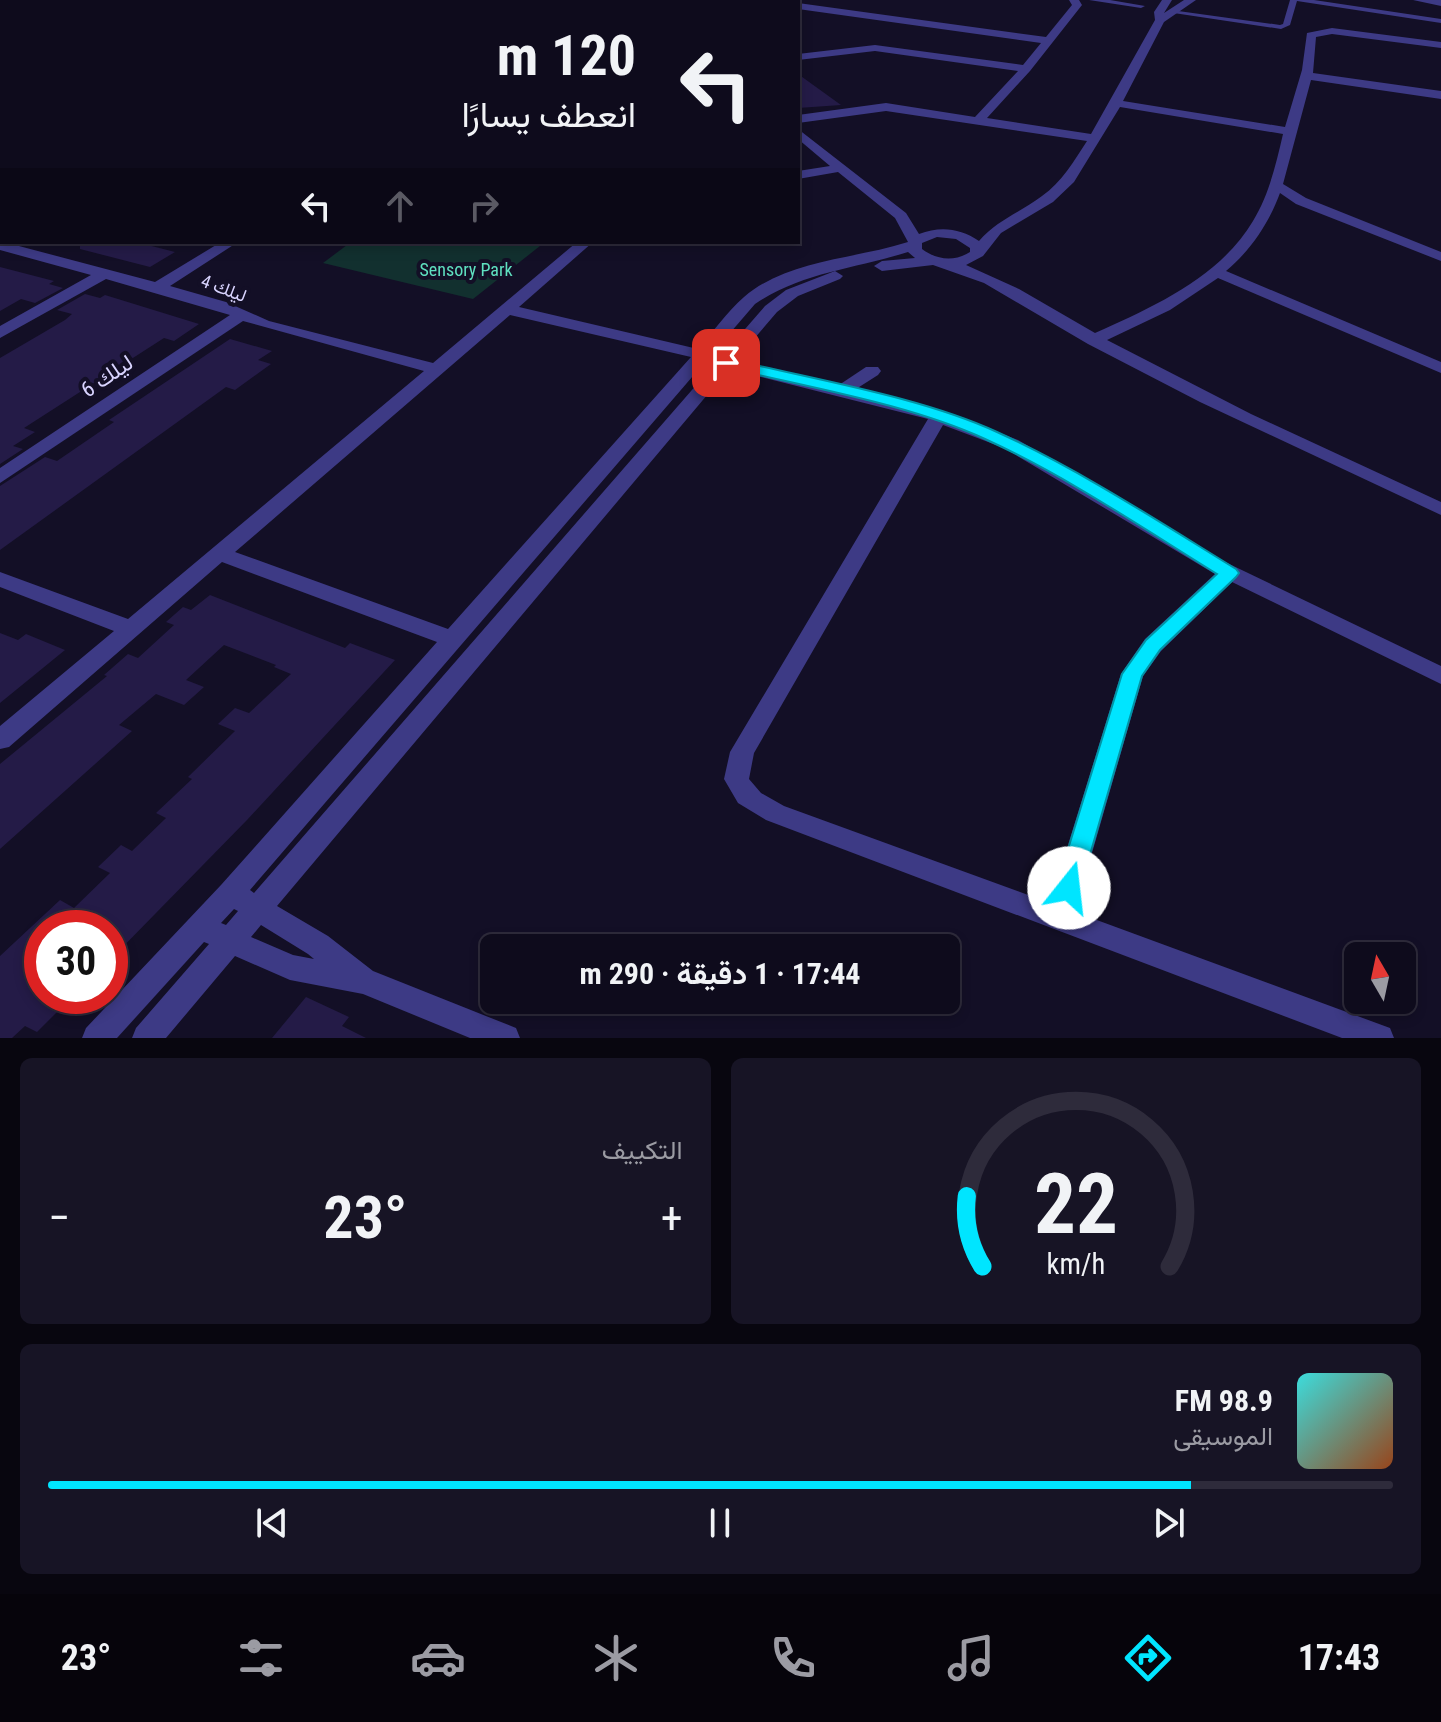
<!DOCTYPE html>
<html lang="ar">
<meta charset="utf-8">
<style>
:root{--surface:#0e0b1c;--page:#171425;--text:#f1f3f6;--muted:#9b9ba3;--line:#2e2b3b;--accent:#00e5ff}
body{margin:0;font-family:"Roboto Condensed",Vazirmatn,sans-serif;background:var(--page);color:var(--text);direction:rtl;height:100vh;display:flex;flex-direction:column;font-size:30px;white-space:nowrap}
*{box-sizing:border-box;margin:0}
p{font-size:26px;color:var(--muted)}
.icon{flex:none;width:44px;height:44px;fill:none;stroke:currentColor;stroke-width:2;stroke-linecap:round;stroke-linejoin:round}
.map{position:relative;height:1038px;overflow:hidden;direction:ltr}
.panel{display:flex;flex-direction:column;gap:20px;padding:20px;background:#08060f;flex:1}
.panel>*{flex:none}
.hud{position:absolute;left:0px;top:0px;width:800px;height:244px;box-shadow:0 4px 12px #0003,0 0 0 2px var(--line);direction:rtl;background:#0e0b1c;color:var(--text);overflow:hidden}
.needle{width:52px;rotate:351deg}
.buttons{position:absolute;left:1344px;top:942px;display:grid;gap:16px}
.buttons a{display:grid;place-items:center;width:72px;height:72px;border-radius:12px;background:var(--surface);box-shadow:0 4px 12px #0003,0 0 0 2px var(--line);font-size:40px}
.speed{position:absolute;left:24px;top:910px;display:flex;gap:16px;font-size:40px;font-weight:700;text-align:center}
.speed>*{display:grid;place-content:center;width:104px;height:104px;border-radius:50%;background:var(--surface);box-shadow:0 4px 12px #0003,0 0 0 2px var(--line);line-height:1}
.speed .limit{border:12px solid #d22;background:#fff;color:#111}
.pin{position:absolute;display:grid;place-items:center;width:68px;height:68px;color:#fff;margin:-34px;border-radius:16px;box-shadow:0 4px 12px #0006}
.me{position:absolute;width:88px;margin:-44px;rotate:16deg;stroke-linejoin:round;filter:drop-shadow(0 0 6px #0008)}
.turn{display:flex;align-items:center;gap:28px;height:168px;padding:0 32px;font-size:36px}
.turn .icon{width:104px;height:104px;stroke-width:2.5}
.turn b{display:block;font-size:56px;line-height:68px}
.lanes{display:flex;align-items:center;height:76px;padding:0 32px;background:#0003;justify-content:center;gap:40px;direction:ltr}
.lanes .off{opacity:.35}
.big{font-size:60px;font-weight:700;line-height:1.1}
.panel .widget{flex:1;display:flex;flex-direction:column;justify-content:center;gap:12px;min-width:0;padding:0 28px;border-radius:12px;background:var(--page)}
.panel .dial{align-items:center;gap:0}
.dial svg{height:208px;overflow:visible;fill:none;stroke:var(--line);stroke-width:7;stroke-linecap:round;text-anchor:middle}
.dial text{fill:var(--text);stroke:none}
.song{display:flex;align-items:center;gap:24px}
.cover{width:96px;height:96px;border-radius:12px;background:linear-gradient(135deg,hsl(180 70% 55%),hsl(20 70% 35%))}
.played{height:8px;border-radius:4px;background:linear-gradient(90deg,var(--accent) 85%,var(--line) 85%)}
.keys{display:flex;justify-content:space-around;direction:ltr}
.heat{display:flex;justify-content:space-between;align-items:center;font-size:44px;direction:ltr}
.panel .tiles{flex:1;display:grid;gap:20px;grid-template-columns:1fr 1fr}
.widget:last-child{grid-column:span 2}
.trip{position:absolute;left:480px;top:934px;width:480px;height:80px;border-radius:12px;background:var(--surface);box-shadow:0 4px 12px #0003,0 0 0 2px var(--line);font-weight:700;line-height:80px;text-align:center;direction:rtl}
.tabs{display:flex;height:128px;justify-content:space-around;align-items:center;background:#06040b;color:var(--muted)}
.tabs .icon{width:56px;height:56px}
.tabs .current{color:var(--accent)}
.tabs b{font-size:36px;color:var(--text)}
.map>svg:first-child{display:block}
.green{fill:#12302f}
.building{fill:#241b47}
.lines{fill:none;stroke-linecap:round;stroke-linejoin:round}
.lane{fill:#3d3a85;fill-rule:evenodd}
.street{fill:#3d3a85;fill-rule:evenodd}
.secondary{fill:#6f6bff;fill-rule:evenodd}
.route{fill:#00e5ff;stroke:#0095a6;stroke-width:2}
.labels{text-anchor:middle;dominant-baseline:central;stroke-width:8;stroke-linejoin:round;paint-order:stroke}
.far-park-label{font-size:18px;fill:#5fe0c0;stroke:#130f26}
.far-street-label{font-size:18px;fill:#d9d4ff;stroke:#130f26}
.street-label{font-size:22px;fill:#d9d4ff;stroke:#130f26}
</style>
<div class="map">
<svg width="1441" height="1038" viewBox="0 0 1441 1038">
<rect width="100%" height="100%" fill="#130f26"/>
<!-- green -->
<path class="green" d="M351,242H545L473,299L323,263Z"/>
<!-- building -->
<path class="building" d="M798,74L841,105L798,108Z
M80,242H136L175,252L150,267L80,249Z
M0,267L54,281L49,284L63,288L35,303L21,299L0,311Z
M85,294L100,298L105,295L199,324L174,341L164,338L24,428L35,432L13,446L23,449L0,464V358L65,320L72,314L57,310Z
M230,339L272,351L258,360L271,364L235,390L226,387L0,550V486L45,457L57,461L114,422L109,420Z
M210,595L345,648L350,643L395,660L247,820L110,960V928H42V996H73L37,1032L25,1026L12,1038H0V956L60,900L74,908L110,873L98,867L121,845L132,851L166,818L156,813L192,779L188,777L235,731L218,724L235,708L249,713L291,674L274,667L276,665L224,645L186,680L204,687L184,705L156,694L119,725L132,731L0,849V764L107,676L104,675L128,654L138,658L174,625L166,622L183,607L191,610Z
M0,633L18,640L26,634L65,650L0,703Z
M306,997L349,1017L342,1026L366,1038H272Z"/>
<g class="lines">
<!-- lane -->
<path class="lane" d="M1089,0H1110L1145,6L1141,8Z
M1290,0H1314L1441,19V23L1297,1L1290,25L1281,29L1167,12L1171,10L1280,25L1283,24Z"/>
<!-- street -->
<path class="street" d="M251,0H262L263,2H252Z
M631,0H643L644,2H632Z
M1069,0H1079L1082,5L1030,71L987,118L1091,134L1155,20L1154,12L1162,0H1172L1164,13L1184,0H1196L1164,22L1123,101L1285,127L1302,70L1307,33L1332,28L1441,42V48L1332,34L1316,37L1313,73L1441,91V99L1311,80L1283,184L1306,198L1441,252V261L1296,204L1280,193C1269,223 1251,250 1226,271L1441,362V373L1218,278L1170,310L1107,340L1251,414L1441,502V515L1200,402L1088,344L984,283L933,265L882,271L874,266L882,261L915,258L908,252C855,269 802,272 755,304L250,890L254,893L765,306L786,290L835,271L843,276L840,279L798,296L777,312L736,360L839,385L866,367H878L881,371L878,375L856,389L945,412L1018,440L1223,561L1441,666V684L1232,582L1161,651L1143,676L1075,912L1390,1028L1394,1038H1342L766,820L738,803L724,779L730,752L928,419L729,369L277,906L328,936L373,971L516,1028L520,1038H470L363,994L290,980L235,956L166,1038H132L136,1028L209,944L204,942L117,1038H82L86,1028L221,885L437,642L222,562L9,747L0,749V726L114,631L0,587V572L128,619L424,371L243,321L0,483V468L230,315L106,279L0,338V326L91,275L0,250V241L155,282L221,242H238L170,286L226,302L269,321L433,363L577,242H593L519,307L698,349C713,332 727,312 744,297C787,260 855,259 908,242L895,218L838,172L798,179V171L830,166L798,139V129L906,213L919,234C940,226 960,228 979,241C997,220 1021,212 1042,196C1062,182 1074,161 1087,141L886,111L798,123V115L886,103L975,117L1018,71L875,51L798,60V54L875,45L1023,65L1041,43L798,9V3L1046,37L1072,5ZM1120,107L1283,134C1276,164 1269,195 1253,221C1219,278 1153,307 1095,333L1019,289L966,265L983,256L1001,233L1053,202L1074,182ZM937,237L956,239L970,248V252C954,262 937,260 922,249V243ZM510,315L691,357L448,629L235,552ZM943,425L1004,448L1215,574L1145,639L1121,674L1050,903L784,806L761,793L749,779L754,753ZM234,909L238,911L226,925L221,923ZM261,925L308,954L314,959L293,955L251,937Z
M1413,0H1441V6Z"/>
<!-- secondary -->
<path class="secondary" d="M103,0H117L102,2Z
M0,12H2V18H0Z
M2,132V140L0,141V133Z"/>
</g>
<!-- route -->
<path class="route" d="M726,358C810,379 919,396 997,432C1080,470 1158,521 1236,569L1239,573L1236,577L1160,650L1142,676L1078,896L1069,899L1060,896L1056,888L1122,674L1146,640L1217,574C1141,527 1066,476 985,439C906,403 805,387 720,366L718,363Z"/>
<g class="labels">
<!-- far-park labels -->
<g class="far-park-label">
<text x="466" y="269">Sensory Park</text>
</g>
<!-- far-street labels -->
<g class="far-street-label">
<text transform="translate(224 288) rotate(21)">ليلك 4</text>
</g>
<!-- street labels -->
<g class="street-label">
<text transform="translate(107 376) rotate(-34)">ليلك 6</text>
</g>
</g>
</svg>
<div class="buttons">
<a><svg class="needle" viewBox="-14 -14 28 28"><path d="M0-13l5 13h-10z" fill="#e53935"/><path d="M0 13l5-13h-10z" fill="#9b9ba3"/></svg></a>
</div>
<div class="speed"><div class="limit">30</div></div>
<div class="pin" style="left:726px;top:363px;background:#d93025"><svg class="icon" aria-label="arrive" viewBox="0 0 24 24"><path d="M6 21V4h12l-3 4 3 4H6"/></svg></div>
<svg class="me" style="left:1069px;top:888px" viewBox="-20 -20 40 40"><circle r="19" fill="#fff"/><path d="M0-13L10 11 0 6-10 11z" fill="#00e5ff"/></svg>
<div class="trip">17:44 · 1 دقيقة · 290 m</div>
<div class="hud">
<div class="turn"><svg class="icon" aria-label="left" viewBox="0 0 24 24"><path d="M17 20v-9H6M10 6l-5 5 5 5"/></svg><div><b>120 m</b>انعطف يسارًا</div></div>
<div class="lanes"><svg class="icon" aria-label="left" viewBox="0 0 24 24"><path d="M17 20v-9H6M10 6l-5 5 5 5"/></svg><svg class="icon off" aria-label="ahead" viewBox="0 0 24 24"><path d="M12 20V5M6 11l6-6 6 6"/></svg><svg class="icon off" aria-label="right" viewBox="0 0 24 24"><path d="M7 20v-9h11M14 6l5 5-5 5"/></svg></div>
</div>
</div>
<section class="panel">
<div class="tiles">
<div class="widget dial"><svg viewBox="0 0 100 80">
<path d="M14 69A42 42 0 1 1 86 69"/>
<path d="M14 69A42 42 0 0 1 8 42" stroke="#00e5ff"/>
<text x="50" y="56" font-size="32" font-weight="700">22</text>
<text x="50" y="72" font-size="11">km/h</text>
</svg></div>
<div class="widget"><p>التكييف</p>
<div class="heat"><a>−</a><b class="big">23°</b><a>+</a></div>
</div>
<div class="widget">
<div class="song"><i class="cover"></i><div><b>98.9 FM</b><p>الموسيقى</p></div></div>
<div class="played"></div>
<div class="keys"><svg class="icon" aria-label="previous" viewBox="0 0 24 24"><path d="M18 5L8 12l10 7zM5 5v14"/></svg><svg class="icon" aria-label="pause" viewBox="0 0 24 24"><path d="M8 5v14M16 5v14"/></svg><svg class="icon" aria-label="next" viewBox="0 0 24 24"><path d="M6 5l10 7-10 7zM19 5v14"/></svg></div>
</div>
</div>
</section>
<nav class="tabs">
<b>17:43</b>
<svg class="icon current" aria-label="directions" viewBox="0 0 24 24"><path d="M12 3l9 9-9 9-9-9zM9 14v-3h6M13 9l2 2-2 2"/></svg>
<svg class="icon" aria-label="music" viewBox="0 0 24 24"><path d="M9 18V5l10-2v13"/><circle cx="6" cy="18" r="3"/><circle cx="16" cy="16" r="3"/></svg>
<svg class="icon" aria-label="phone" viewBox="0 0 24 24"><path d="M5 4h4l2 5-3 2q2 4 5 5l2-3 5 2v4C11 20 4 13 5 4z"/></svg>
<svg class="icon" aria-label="climate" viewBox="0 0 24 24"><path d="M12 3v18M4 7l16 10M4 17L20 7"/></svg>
<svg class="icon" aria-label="car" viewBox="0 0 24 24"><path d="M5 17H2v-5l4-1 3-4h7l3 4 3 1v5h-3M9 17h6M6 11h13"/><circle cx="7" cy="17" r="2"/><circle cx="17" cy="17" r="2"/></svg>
<svg class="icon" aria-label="filters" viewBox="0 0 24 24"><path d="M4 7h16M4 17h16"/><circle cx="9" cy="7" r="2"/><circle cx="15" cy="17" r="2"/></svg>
<b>23°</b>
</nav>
